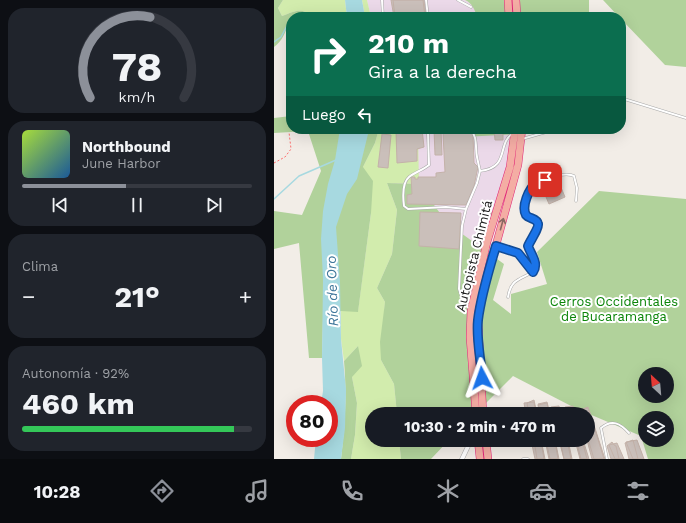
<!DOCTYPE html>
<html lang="es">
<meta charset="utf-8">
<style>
:root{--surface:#171b24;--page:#20242c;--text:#f1f3f6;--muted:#9ea1a6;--line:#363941;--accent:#8c9099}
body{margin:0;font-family:"Work Sans",sans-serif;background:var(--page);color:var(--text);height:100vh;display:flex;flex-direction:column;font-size:15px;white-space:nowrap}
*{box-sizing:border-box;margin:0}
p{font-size:13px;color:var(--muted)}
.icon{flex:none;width:22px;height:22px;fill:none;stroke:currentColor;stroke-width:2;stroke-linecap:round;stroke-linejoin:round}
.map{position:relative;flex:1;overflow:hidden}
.drawer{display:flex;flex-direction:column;gap:8px;padding:8px;background:#0d0f14;width:274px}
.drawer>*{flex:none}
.banner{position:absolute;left:12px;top:12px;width:340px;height:122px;border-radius:16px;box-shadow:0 4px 16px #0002;background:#0b6e4f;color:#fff;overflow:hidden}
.needle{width:26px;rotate:334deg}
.fabs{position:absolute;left:364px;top:367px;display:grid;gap:8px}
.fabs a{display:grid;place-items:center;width:36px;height:36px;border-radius:50%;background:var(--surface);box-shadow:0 4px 16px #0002;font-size:20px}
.speed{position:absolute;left:12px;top:395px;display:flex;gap:8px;font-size:20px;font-weight:700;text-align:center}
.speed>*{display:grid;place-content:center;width:52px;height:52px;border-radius:50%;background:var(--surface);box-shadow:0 4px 16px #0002;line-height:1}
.speed .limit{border:6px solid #d22;background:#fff;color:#111}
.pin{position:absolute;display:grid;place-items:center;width:34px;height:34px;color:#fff;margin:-17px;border-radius:8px;box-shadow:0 2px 6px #0006}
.me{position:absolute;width:44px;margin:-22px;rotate:356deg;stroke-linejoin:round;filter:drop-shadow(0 0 3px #0008)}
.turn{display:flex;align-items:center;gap:14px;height:84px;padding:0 16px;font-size:18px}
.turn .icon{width:52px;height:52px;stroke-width:2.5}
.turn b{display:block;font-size:28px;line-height:34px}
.then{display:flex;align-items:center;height:38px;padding:0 16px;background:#0003;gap:8px;font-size:15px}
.big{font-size:30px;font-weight:700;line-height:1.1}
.drawer .widget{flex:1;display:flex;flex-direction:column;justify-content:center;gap:6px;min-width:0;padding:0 14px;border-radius:16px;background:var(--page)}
.drawer .dial{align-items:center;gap:0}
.dial svg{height:104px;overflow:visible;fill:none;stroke:var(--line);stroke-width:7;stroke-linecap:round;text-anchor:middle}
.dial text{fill:var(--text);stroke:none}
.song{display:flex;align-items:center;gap:12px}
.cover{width:48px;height:48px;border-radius:6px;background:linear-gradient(135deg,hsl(80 70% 55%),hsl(210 70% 35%))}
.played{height:4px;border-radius:2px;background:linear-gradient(90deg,var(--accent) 45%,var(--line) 45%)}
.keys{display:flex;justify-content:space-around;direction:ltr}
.heat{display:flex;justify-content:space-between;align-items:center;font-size:22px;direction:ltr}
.charge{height:6px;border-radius:3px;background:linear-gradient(90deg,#34c759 92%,var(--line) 0)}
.trip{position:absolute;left:91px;top:407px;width:230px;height:40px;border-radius:20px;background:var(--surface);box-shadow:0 4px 16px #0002;font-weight:700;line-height:40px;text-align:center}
.tab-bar{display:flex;height:64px;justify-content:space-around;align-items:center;background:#090b0e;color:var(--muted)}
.tab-bar .icon{width:28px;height:28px}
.tab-bar .current{color:var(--accent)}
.tab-bar b{font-size:18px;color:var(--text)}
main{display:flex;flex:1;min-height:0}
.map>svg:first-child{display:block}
.industrial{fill:#ebd9e9}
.grass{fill:#d2ecad}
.forest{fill:#b1d29b;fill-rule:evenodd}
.water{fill:#a7d9e0}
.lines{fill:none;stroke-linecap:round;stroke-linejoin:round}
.stream{stroke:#a7d9e0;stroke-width:1.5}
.building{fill:#cabfba;stroke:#c4b2a9}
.service-casing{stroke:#a8a8a8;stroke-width:3}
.minor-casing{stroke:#a8a8a8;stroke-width:5}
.trunk-casing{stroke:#e02478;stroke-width:8}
.path{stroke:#fd6d6d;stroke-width:1;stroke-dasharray:2 2;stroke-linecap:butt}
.service{stroke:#fff;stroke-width:2}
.minor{stroke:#fff;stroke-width:4}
.trunk{stroke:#f4ada4;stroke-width:7}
.oneway{stroke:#8a6762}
.route-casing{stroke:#114b97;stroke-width:10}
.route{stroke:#1a73e8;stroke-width:7}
.labels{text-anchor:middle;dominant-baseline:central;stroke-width:4;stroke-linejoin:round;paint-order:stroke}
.street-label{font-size:13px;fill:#212121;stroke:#fff}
.park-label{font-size:13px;fill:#0b8509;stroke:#fff}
.water-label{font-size:14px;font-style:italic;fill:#41789c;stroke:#fff}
</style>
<main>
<section class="drawer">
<div class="widget dial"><svg viewBox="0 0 100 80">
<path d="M14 69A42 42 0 1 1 86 69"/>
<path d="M14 69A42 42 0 0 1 60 7" stroke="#8c9099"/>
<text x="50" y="56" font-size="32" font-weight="700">78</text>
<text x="50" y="72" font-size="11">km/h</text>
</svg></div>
<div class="widget">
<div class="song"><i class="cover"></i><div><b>Northbound</b><p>June Harbor</p></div></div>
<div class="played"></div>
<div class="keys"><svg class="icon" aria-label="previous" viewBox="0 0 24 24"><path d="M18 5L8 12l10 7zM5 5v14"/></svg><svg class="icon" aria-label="pause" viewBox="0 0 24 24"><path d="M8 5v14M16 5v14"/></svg><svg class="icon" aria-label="next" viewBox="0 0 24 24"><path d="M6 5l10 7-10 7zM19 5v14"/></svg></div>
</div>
<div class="widget"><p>Clima</p>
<div class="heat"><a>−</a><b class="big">21°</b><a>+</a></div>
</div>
<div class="widget"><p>Autonomía · 92%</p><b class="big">460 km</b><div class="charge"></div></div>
</section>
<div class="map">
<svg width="412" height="459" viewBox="0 0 412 459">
<rect width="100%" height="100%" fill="#f2ede7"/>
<!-- industrial -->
<path class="industrial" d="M93,0H191L195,2L202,11L203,17H97Z
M122,129H236L232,169L198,290L125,247L128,190L100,168Z"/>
<!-- grass -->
<path class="grass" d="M9,0H71L73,17H39C27,7 22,11 8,16L4,8Z
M88,0H93L97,17H91Z
M105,129H122V134H144L145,184L113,183L123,210L118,254L103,288L111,302L107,360L120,384L123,414H98V440H125L127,459H77L81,435L83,403L78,377L84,346L70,361L67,339V311H84L97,213L89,167L101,143Z"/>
<!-- forest -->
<path class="forest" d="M0,0H9L4,8L8,16C22,11 27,7 39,17H17V22L14,24C11,34 8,41 0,47Z
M191,0H315V17H203C201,10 198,3 191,0Z
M329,0H412V67L391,65L347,19V17H345Z
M17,116V129H105L101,143L89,167L99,181L97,213L84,312L67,311L49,318L48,358H35L25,243L0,249V211L28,215L47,171L34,131L0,133V118Z
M169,129H255L245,134L170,138Z
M113,183L145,184L173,223L230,264L219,300L237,314V294L273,284L263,252L325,191L412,199V459H374L367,436L301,408L239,376L201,414H123L120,384L107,360L106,342L111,302L103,288L118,254L123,210ZM371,374H393V396H371ZM371,418H393V440H371Z
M84,346L88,366L78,377L83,403L81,435L77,459H67C71,424 73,396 70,361Z
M125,440H175L157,459H127Z"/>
<!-- water -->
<path class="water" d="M71,0H88L91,17H73Z
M66,129H92L94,134L83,179L73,194L62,227L66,282L67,339L72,390L71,428L67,459H40L42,438H55V404H47L49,391L48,358L49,279L47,239L49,211L54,184L61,160Z"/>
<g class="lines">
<!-- stream -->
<path class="stream" d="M0,42L7,37L14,24L17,22
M0,199L25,176L62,160"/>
</g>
<!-- building -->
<path class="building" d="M117,0H150L152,17H120Z
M119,0H149L151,17H121Z
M133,129H148L150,147L143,149V161L123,163L122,131Z
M160,129H167L168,155H161Z
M192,129L199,135L200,163L204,167L200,186L192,205L133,204V195L138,194L137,177H141V179H144V177H162V173L171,172L169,134L173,130Z
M220,129H229V140H221Z
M108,134L117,135L114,168L104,167Z
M283,178L291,197L275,204L267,185Z
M212 214a3 3 0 1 1 6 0a3 3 0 1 1-6 0Z
M146,212L187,213L185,249L145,246Z
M206,229L210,230L209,237L204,236Z
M260,400L263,414H255L253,403Z
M260,402L262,414H252L250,403Z
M273,402L276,414H267L264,404Z
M273,403L275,414H266L264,405Z
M285,406L287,414H279L277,407Z
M299,406L301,414H293L291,407Z
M314,407L331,459H320L314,439V414H307L306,410Z
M301,408L303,414H295L294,410Z
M314,408L316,413L330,459H318L313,440H314V414H305L304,411Z
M288,411V414H280V412Z
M257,440H267L270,459H261Z
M260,440H267L271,459H263Z
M271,440H281L284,459H275Z
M272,440H281L285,459H276Z
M285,440H293L297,459H290Z
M286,440H294L298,459H290Z
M301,440H308L313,459H306Z
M302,440H309L315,459H307Z
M359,440L364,459H355L351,443Z
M363,440L370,459H359L352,442Z
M338,442L340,445L342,446L345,459H337L333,446Z
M343,443L350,459H341L335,445Z"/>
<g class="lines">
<!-- service casing -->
<g class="service-casing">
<path id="service" d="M108,0L109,17
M152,0L154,17
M184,0L197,7
M347,98L412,118
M157,129L154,134L155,165C149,170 141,172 135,177C128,183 129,198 130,206L134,209L172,207L192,209L188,226L185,289L189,301L196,310
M196,129C204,136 201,148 203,157C204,162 205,166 206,171C236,168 223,144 238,134
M248,139L283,129
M192,209L203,183L206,171
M223,246L244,253L259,272
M234,297C237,279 245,280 259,272C265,263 257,255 254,246C256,241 265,228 264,224C263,217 253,219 251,212C250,209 251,204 252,200C253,196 254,192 257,189C263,180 287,173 297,175L300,176L303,188L302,201
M249,459H254
M333,459L327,428C338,419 346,423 355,433"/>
</g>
<!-- minor casing -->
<g class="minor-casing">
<path id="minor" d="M188,459L197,440"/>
</g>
<!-- trunk casing -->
<g class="trunk-casing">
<path id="trunk" d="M234,0L235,17
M242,0L243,17
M202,414L196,337L197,311L213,242L236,167L241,129
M209,414L204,321L208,296L244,165L248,129
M204,440L206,459
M212,440L214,459"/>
</g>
<!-- path -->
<path class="path" d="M0,163L11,157L17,149L15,132"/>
<!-- service -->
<use href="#service" class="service"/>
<!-- minor -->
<use href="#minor" class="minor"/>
<!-- trunk -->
<use href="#trunk" class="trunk"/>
</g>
<!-- one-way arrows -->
<defs><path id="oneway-shaft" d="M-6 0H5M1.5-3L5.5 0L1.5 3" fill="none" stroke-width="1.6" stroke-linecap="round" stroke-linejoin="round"/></defs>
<use class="oneway" href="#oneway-shaft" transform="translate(228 224) rotate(-75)"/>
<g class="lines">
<!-- route casing -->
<g class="route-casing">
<path id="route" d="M208,378C207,359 202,339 204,320C207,295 215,270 222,246L244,253L259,272C265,263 257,255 254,246C256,241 265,228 264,224C263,218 255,219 252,215C247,206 255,189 262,183C265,182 268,181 271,180"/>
</g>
<!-- route -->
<use href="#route" class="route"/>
</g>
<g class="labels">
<!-- street labels -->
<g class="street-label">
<text transform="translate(200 256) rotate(-76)">Autopista Chimitá</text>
</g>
<!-- park labels -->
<g class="park-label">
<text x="340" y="301">Cerros Occidentales<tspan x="340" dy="15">de Bucaramanga</tspan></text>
</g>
<!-- water labels -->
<g class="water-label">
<text transform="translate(58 291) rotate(-92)">Río de Oro</text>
</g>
</g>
</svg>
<div class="fabs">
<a><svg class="needle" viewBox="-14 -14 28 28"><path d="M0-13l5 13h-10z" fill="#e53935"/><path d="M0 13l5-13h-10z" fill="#9ea1a6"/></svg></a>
<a><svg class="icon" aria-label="layers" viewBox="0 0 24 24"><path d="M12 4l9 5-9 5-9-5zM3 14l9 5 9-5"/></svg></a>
</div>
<div class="speed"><div class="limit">80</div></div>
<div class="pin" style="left:271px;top:180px;background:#d93025"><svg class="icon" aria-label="arrive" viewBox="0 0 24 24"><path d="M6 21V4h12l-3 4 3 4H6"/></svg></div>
<svg class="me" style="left:208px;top:378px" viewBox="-20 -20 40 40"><path d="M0-17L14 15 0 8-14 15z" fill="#1a73e8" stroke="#fff" stroke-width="4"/></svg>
<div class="trip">10:30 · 2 min · 470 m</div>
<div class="banner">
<div class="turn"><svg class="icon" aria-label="right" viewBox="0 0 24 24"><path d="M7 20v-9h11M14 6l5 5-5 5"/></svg><div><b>210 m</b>Gira a la derecha</div></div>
<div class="then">Luego<svg class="icon" aria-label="left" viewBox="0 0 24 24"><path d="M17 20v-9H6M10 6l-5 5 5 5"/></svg></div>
</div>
</div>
</main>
<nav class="tab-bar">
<b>10:28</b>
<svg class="icon current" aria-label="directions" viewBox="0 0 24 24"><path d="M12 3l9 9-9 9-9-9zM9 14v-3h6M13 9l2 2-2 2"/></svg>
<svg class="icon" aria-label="music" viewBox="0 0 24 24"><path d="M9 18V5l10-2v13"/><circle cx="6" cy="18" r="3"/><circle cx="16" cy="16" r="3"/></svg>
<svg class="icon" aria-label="phone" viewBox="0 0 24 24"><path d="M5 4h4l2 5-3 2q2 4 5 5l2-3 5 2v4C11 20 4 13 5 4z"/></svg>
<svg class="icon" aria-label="climate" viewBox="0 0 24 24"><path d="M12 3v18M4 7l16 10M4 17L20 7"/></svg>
<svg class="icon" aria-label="car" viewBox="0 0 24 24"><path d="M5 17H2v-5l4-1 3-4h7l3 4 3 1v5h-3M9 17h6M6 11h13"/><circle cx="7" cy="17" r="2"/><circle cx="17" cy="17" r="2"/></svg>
<svg class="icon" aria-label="filters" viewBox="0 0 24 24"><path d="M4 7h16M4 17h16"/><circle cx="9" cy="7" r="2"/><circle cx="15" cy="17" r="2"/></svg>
</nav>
